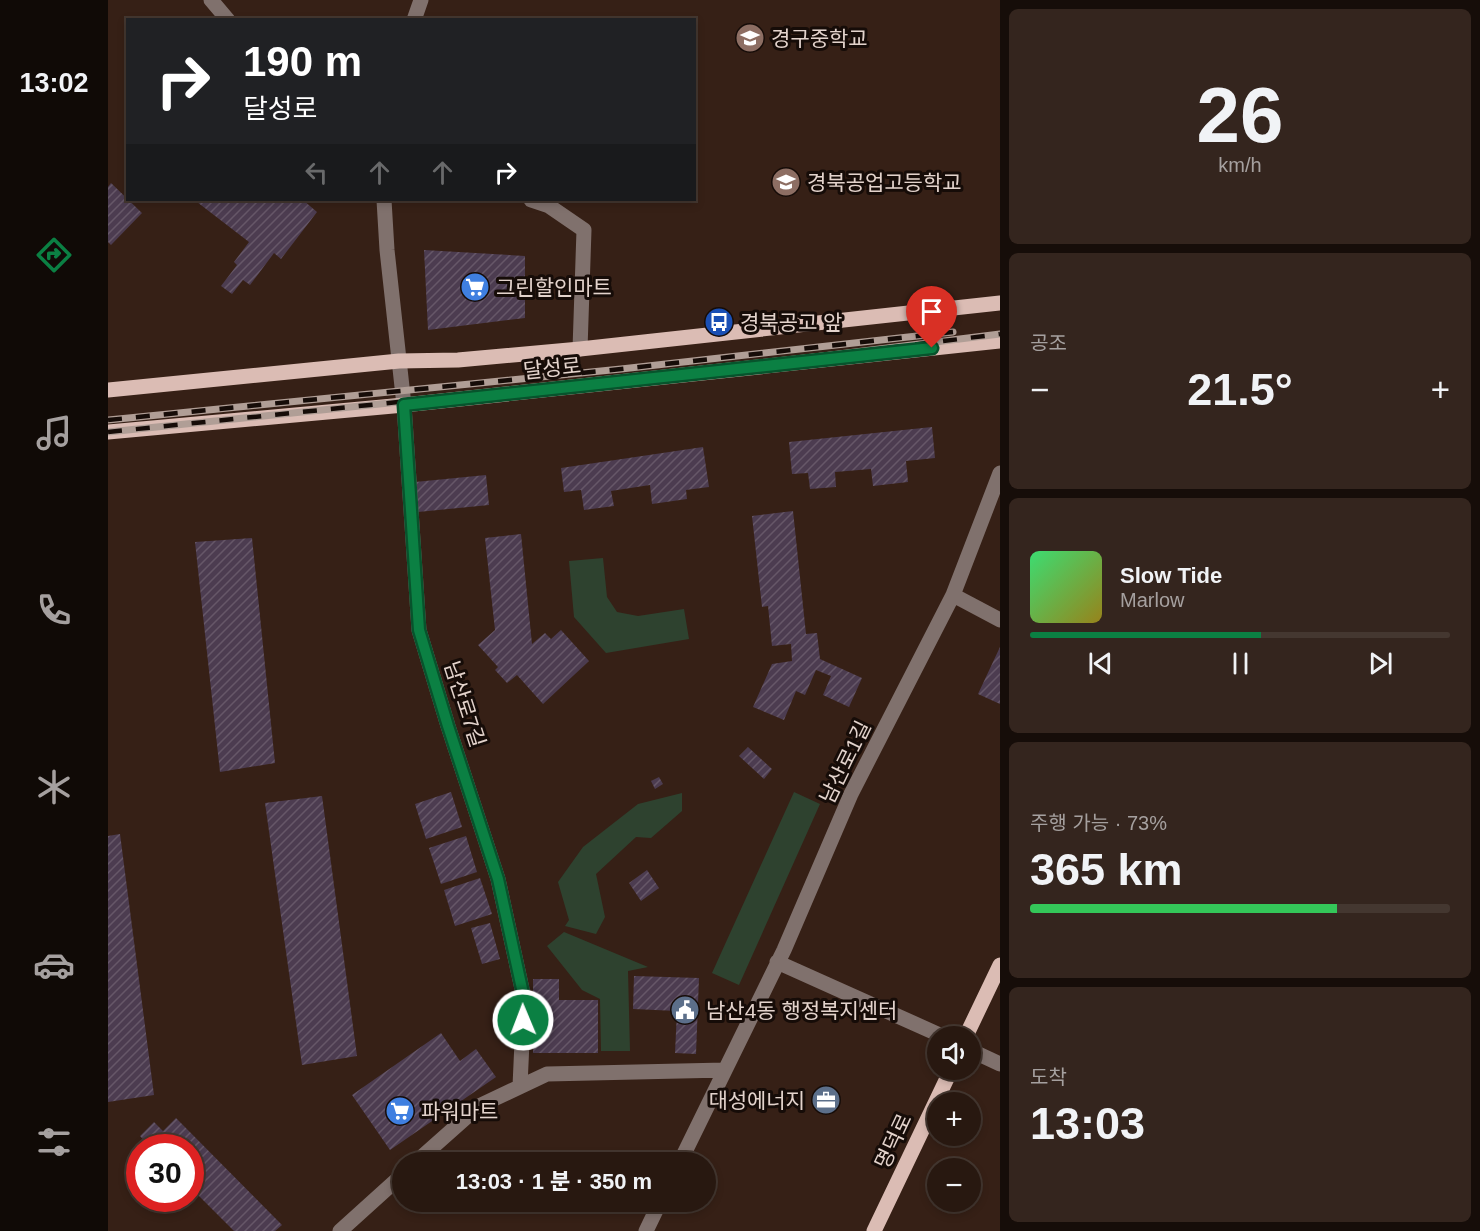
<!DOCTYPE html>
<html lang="ko">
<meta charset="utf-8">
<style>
:root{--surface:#281810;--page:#34251e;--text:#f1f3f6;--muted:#a5a09f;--line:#443730;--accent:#0b8043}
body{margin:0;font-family:Helvetica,"Noto Sans KR",sans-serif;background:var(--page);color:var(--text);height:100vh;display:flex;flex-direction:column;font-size:22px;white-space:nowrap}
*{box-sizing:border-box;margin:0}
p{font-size:20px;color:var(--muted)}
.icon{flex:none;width:33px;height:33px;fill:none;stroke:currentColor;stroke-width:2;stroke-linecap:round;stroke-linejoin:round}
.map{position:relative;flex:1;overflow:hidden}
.sheet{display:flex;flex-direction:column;gap:9px;padding:9px;background:#160d09;width:480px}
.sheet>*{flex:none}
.hud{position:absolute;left:18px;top:18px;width:570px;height:183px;border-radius:0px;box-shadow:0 3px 9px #0003,0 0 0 2px var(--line);background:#202124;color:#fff;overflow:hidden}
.controls{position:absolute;left:819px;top:1026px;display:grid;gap:12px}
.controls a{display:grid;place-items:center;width:54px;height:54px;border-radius:50%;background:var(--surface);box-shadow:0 3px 9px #0003,0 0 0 2px var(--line);font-size:30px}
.speed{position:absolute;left:18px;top:1134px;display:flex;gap:12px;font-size:30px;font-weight:700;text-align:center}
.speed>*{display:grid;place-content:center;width:78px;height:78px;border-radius:50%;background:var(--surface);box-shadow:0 3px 9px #0003,0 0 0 2px var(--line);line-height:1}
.speed .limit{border:9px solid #d22;background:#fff;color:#111}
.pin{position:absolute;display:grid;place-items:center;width:51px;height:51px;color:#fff;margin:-62px -26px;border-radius:50% 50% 50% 0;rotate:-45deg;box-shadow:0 0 6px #0007}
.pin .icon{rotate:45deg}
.me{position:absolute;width:66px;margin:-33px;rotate:359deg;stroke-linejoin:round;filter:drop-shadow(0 0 4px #0008)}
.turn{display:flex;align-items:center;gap:21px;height:126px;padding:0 18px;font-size:27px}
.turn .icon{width:78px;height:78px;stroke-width:2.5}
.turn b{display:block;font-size:42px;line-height:51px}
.lanes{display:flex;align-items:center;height:57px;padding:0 18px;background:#0003;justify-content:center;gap:30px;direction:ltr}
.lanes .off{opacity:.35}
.big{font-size:45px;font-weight:800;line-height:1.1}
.sheet .widget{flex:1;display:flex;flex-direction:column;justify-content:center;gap:9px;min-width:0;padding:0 21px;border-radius:9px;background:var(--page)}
.sheet .dial{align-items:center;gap:0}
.dial b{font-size:78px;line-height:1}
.song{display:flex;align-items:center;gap:18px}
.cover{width:72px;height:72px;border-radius:9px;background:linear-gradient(135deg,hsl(140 70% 55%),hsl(50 70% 35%))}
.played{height:6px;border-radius:3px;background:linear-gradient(90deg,var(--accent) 55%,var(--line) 55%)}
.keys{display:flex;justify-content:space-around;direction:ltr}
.heat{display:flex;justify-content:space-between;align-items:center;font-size:33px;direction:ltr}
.charge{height:9px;border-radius:4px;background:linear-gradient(90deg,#34c759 73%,var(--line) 0)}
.trip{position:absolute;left:284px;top:1152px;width:324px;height:60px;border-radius:30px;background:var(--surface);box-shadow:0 3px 9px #0003,0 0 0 2px var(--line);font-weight:800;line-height:60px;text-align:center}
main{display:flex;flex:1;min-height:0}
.dock{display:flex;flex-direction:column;width:108px;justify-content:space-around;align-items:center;background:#100a06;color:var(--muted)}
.dock .icon{width:42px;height:42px}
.dock .on{color:var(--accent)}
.dock b{font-size:27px;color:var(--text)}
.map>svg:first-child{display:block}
.grass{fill:#2e422f}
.building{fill:url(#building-hatch)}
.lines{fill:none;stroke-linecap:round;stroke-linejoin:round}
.minor{stroke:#80716d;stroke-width:15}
.major{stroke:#dbbcb4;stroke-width:15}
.rail-casing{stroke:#b09e96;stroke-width:7}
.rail{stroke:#160c08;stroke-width:4.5;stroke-dasharray:14;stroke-linecap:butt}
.route-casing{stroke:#07532c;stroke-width:15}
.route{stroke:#0b8043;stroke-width:10}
.labels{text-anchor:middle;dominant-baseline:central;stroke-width:6;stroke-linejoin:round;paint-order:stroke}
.poi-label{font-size:21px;fill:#e3d3cc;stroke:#160c08;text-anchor:start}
.street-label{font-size:21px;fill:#e3d3cc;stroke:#160c08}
</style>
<main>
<nav class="dock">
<b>13:02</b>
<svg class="icon on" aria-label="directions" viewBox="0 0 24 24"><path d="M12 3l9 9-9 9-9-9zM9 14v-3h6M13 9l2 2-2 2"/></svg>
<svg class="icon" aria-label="music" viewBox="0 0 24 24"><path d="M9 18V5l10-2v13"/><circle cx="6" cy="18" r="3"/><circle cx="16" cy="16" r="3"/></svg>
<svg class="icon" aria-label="phone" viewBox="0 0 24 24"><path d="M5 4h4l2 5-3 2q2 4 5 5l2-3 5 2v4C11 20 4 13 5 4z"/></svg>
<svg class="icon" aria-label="climate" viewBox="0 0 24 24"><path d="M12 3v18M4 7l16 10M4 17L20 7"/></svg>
<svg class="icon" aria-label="car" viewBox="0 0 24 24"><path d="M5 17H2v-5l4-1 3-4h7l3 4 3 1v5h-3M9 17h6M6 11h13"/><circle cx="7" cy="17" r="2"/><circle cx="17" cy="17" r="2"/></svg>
<svg class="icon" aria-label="filters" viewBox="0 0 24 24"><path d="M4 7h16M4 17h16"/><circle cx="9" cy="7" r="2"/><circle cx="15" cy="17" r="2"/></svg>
</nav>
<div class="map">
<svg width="892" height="1231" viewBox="0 0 892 1231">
<defs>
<pattern id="building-hatch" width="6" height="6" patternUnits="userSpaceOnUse" patternTransform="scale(1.5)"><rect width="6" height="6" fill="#4c3c50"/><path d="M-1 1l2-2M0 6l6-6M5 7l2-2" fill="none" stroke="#665768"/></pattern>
</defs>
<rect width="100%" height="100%" fill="#362016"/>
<!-- grass -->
<path class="grass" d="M495,558L499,597L509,612L530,616L576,609L581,639L498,653L466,617L461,561Z
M686,792L712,804L631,985L604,973Z
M574,793V811L543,838L528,837L488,874L497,917L488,934L457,926L461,920L450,882L475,847L530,804Z
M456,932L540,967L520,971L522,1051H493L492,999L474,990L439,946Z"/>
<!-- building -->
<path class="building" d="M3,183L34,213L3,245L0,242V187Z
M91,200H195L209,212L173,259L166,253L142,285L135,280L124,294L113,286L129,265L126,262L141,242L89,202Z
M316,250L417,256V318L320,330Z
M824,427L827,458L798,461L800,482L765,486L763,469L727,472L728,487L702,489L700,473L684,474L681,442Z
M595,447L601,487L578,490L579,499L544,504L542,485L503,491L506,506L476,510L473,490L456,492L453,468Z
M378,475L381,505L310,512L307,482Z
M685,511L698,634L709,633L712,659L754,678L741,707L715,695L723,676L708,670L697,695L688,691L676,720L645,707L664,664L684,661L683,644L664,646L660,606L654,607L644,516Z
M413,534L424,644L437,633L443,639L453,630L481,661L435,704L409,675L399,683L387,670L390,667L370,645L387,630L377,538Z
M144,538L167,763L112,772L87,542Z
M892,647V704L870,694Z
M640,747L664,769L656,779L631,756Z
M551,777L555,784L547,789L543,781Z
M343,792L354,827L318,839L307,804Z
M214,796L249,1056L194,1065L157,803Z
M12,834L46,1095L0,1102V836Z
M358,836L369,872L333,884L321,848Z
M539,870L551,888L533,901L521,883Z
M372,878L384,914L347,926L336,890Z
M382,923L392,959L374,964L363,928Z
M526,976L591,978L588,1054L567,1053L569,1011L525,1009Z
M425,979H451V1000H490V1053H425Z
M333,1033L352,1061L368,1049L388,1077L282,1150L244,1095Z
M68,1118L174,1225L167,1231H126L82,1187V1148H43L32,1136L46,1122L55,1131Z"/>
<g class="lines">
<!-- minor -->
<path class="minor" d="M103,0L120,20
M306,20L313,0
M276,200L279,250L296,405L311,630L340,726L390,879L416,998L412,1086
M423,200L441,206L476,230L472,349
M845,595L892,620
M669,962L834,1036
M862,1050L892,1064
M308,1162L371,1106L439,1074L617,1070
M572,1162L676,950L743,794L845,595L892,473
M232,1231L294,1175
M538,1231L552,1202"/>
<!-- major -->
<path class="major" d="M0,390L291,361L350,360L472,349L892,303
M0,432L296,405L892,341
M858,1036L892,965
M766,1231L843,1070"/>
<!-- rail casing -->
<g class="rail-casing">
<path id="rail" d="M0,420L513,369L845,332
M0,432L619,368L892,334"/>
</g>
<!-- rail -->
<use href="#rail" class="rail"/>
</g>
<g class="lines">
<!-- route casing -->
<g class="route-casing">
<path id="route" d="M415,1020L416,998L390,879L340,726L311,630L296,405L824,348"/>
</g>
<!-- route -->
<use href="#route" class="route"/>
</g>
<!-- icons -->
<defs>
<g id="school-disc" transform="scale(1.5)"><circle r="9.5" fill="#8d6e63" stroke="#160c08"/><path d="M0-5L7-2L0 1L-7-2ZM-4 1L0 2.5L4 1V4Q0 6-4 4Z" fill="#fff"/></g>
<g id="supermarket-disc" transform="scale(1.5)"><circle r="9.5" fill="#3f7fe0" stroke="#160c08"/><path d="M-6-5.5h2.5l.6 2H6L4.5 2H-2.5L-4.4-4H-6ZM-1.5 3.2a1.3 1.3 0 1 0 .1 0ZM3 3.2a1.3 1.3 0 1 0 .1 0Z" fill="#fff"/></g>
<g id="bus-disc" transform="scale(1.5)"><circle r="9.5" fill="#1a4fb4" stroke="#160c08"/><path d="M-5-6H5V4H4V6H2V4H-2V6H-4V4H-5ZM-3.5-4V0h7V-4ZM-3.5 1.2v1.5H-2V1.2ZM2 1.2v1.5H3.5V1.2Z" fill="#fff"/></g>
<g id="civic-disc" transform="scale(1.5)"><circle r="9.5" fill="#5c6f8a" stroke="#160c08"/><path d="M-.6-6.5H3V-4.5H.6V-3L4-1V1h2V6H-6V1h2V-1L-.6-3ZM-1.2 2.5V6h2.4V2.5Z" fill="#fff"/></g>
<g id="office-disc" transform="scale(1.5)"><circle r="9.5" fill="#5c6f8a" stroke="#160c08"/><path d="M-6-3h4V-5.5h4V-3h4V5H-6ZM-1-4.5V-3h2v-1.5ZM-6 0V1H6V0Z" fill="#fff"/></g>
</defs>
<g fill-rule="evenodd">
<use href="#school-disc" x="642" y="38"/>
<use href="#school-disc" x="678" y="182"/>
<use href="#supermarket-disc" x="367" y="287"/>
<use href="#bus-disc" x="611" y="322"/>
<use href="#civic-disc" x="577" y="1010"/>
<use href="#office-disc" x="718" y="1100"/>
<use href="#supermarket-disc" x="292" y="1111"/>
</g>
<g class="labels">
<!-- poi labels -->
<g class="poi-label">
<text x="663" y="38">경구중학교</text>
<text x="699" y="182">경북공업고등학교</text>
<text x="388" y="287">그린할인마트</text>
<text x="632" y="322">경북공고 앞</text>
<text x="598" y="1010">남산4동 행정복지센터</text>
<text x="697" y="1100" text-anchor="end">대성에너지</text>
<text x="313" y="1111">파워마트</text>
</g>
<!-- street labels -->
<g class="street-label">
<text transform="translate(444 368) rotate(-6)">달성로</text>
<text transform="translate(357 704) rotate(72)">남산로7길</text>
<text transform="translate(737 762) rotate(-64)">남산로1길</text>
<text transform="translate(785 1141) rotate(-65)">명덕로</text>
</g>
</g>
</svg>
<div class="controls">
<a><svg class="icon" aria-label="sound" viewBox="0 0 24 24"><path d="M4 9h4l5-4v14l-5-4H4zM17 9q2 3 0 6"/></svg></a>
<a>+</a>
<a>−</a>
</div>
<div class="speed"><div class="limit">30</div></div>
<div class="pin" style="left:824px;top:348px;background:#d93025"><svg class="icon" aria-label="arrive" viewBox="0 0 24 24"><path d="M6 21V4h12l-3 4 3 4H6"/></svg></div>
<svg class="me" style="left:415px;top:1020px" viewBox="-20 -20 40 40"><circle r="17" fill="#0b8043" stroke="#fff" stroke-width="3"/><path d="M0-11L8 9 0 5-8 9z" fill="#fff"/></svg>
<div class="trip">13:03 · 1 분 · 350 m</div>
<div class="hud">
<div class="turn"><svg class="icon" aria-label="right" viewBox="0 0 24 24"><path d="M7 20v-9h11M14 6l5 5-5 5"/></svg><div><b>190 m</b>달성로</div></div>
<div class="lanes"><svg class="icon off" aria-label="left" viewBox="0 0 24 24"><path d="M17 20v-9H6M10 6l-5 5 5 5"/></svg><svg class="icon off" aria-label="ahead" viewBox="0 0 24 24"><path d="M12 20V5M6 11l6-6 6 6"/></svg><svg class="icon off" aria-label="ahead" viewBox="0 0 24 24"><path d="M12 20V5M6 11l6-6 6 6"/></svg><svg class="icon" aria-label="right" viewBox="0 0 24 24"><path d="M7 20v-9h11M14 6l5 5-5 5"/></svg></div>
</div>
</div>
<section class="sheet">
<div class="widget dial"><b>26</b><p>km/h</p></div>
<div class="widget"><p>공조</p>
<div class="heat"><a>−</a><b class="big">21.5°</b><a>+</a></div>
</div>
<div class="widget">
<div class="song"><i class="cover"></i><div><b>Slow Tide</b><p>Marlow</p></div></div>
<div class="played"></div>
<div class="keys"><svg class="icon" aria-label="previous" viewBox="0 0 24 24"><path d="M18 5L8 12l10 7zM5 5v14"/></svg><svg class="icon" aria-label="pause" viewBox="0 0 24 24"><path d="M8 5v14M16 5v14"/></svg><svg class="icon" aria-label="next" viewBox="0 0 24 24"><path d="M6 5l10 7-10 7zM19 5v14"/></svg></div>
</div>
<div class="widget"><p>주행 가능 · 73%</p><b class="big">365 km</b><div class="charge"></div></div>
<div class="widget"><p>도착</p><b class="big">13:03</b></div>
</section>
</main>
